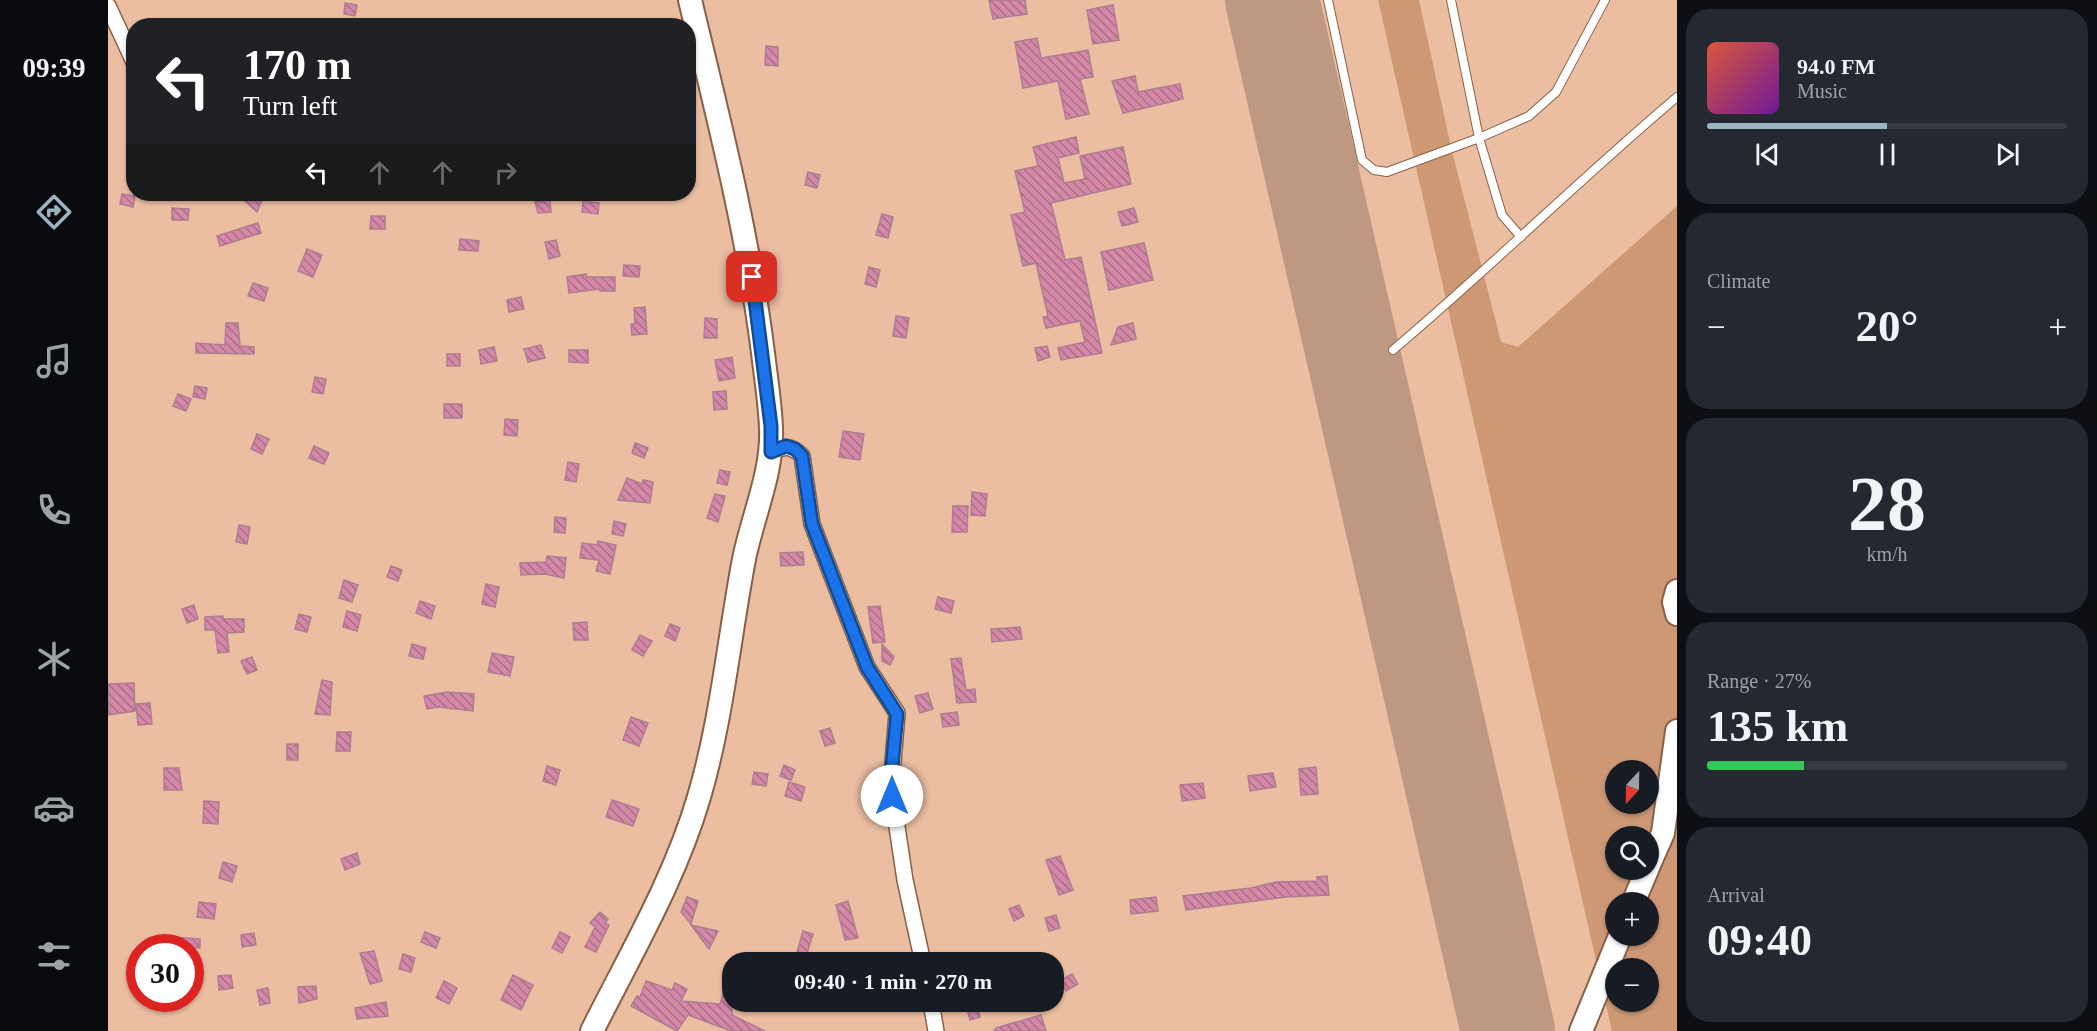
<!DOCTYPE html>
<meta charset="utf-8">
<style>
:root{--surface:#171b24;--page:#242831;--text:#f1f3f6;--muted:#9ea1a6;--line:#363941;--accent:#9bb4c2}
body{margin:0;font-family:"Times New Roman",serif;background:var(--page);color:var(--text);height:100vh;display:flex;flex-direction:column;font-size:22px;white-space:nowrap}
*{box-sizing:border-box;margin:0}
p{font-size:20px;color:var(--muted)}
.icon{flex:none;width:33px;height:33px;fill:none;stroke:currentColor;stroke-width:2;stroke-linecap:round;stroke-linejoin:round}
.map{position:relative;flex:1;overflow:hidden}
.sheet{display:flex;flex-direction:column;gap:9px;padding:9px;background:#0d0f14;width:420px}
.sheet>*{flex:none}
.guide{position:absolute;left:18px;top:18px;width:570px;height:183px;border-radius:24px;box-shadow:0 2px 4px #0004;background:#202124;color:#fff;overflow:hidden}
.needle{width:39px;rotate:202deg}
.fabs{position:absolute;left:1497px;top:760px;display:grid;gap:12px}
.fabs a{display:grid;place-items:center;width:54px;height:54px;border-radius:50%;background:var(--surface);box-shadow:0 2px 4px #0004;font-size:30px}
.speed{position:absolute;left:18px;top:934px;display:flex;gap:12px;font-size:30px;font-weight:700;text-align:center}
.speed>*{display:grid;place-content:center;width:78px;height:78px;border-radius:50%;background:var(--surface);box-shadow:0 2px 4px #0004;line-height:1}
.speed .limit{border:9px solid #d22;background:#fff;color:#111}
.pin{position:absolute;display:grid;place-items:center;width:51px;height:51px;color:#fff;margin:-26px;border-radius:12px;box-shadow:0 3px 9px #0006}
.me{position:absolute;width:66px;margin:-33px;rotate:0deg;stroke-linejoin:round;filter:drop-shadow(0 0 4px #0008)}
.turn{display:flex;align-items:center;gap:21px;height:126px;padding:0 18px;font-size:27px}
.turn .icon{width:78px;height:78px;stroke-width:2.5}
.turn b{display:block;font-size:42px;line-height:51px}
.lanes{display:flex;align-items:center;height:57px;padding:0 18px;background:#0003;justify-content:center;gap:30px;direction:ltr}
.lanes .off{opacity:.35}
.big{font-size:45px;font-weight:600;line-height:1.1}
.sheet .card{flex:1;display:flex;flex-direction:column;justify-content:center;gap:9px;min-width:0;padding:0 21px;border-radius:24px;background:var(--page)}
.sheet .dial{align-items:center;gap:0}
.dial b{font-size:78px;line-height:1}
.song{display:flex;align-items:center;gap:18px}
.cover{width:72px;height:72px;border-radius:9px;background:linear-gradient(135deg,hsl(10 70% 55%),hsl(280 70% 35%))}
.played{height:6px;border-radius:3px;background:linear-gradient(90deg,var(--accent) 50%,var(--line) 50%)}
.keys{display:flex;justify-content:space-around;direction:ltr}
.heat{display:flex;justify-content:space-between;align-items:center;font-size:33px;direction:ltr}
.charge{height:9px;border-radius:4px;background:linear-gradient(90deg,#34c759 27%,var(--line) 0)}
.trip{position:absolute;left:614px;top:952px;width:342px;height:60px;border-radius:24px;background:var(--surface);box-shadow:0 2px 4px #0004;font-weight:600;line-height:60px;text-align:center}
main{display:flex;flex:1;min-height:0}
.tabs{display:flex;flex-direction:column;width:108px;justify-content:space-around;align-items:center;background:#090b0e;color:var(--muted)}
.tabs .icon{width:42px;height:42px}
.tabs .current{color:var(--accent)}
.tabs b{font-size:27px;color:var(--text)}
.map>svg:first-child{display:block}
.green{fill:#ce9875;fill-rule:evenodd}
.lines{fill:none;stroke-linecap:round;stroke-linejoin:round}
.runway{stroke:#be9880;stroke-width:94}
.building{fill:url(#building-back-hatch);stroke:#ad7d90;stroke-width:1.5}
.lane-casing{stroke:#886046;stroke-width:10}
.street-casing{stroke:#886046;stroke-width:18}
.secondary-casing{stroke:#886046;stroke-width:26}
.lane{stroke:#fff;stroke-width:8}
.street{stroke:#fff;stroke-width:15}
.secondary{stroke:#fff;stroke-width:22}
.route-casing{stroke:#114b97;stroke-width:15}
.route{stroke:#1a73e8;stroke-width:10}
</style>
<main>
<nav class="tabs">
<b>09:39</b>
<svg class="icon current" aria-label="directions" viewBox="0 0 24 24"><path d="M12 3l9 9-9 9-9-9zM9 14v-3h6M13 9l2 2-2 2"/></svg>
<svg class="icon" aria-label="music" viewBox="0 0 24 24"><path d="M9 18V5l10-2v13"/><circle cx="6" cy="18" r="3"/><circle cx="16" cy="16" r="3"/></svg>
<svg class="icon" aria-label="phone" viewBox="0 0 24 24"><path d="M5 4h4l2 5-3 2q2 4 5 5l2-3 5 2v4C11 20 4 13 5 4z"/></svg>
<svg class="icon" aria-label="climate" viewBox="0 0 24 24"><path d="M12 3v18M4 7l16 10M4 17L20 7"/></svg>
<svg class="icon" aria-label="car" viewBox="0 0 24 24"><path d="M5 17H2v-5l4-1 3-4h7l3 4 3 1v5h-3M9 17h6M6 11h13"/><circle cx="7" cy="17" r="2"/><circle cx="17" cy="17" r="2"/></svg>
<svg class="icon" aria-label="filters" viewBox="0 0 24 24"><path d="M4 7h16M4 17h16"/><circle cx="9" cy="7" r="2"/><circle cx="15" cy="17" r="2"/></svg>
</nav>
<div class="map">
<svg width="1569" height="1031" viewBox="0 0 1569 1031">
<defs>
<pattern id="building-back-hatch" width="6" height="6" patternUnits="userSpaceOnUse" patternTransform="scale(1.5)"><rect width="6" height="6" fill="#d488a7"/><path d="M-1 5l2 2M0 0l6 6M5-1l2 2" fill="none" stroke="#ac6e86"/></pattern>
</defs>
<rect width="100%" height="100%" fill="#ebbea2"/>
<!-- green -->
<path class="green" d="M1270,0H1311L1343,147L1393,342L1410,347L1569,206V1031H1504ZM1508,771H1540V804H1508ZM1508,837H1540V870H1508ZM1508,903H1540V936H1508ZM1508,969H1540V1002H1508Z"/>
<g class="lines">
<!-- runway -->
<path class="runway" d="M1164,0L1400,1031"/>
</g>
<!-- building -->
<path class="building" d="M881,0H917L919,14L885,19Z
M237,3L249,5L247,16L236,14Z
M1005,5L1011,40L985,44L979,10Z
M929,38L933,58L980,50L985,77L972,79L981,114L958,119L950,81L915,88L907,42Z
M658,46L670,47V66L657,65Z
M1027,76L1030,92L1072,84L1075,99L1015,113L1004,81Z
M968,137L971,153L950,158L956,183L977,179L972,156L1015,147L1023,184L943,203L957,260L973,257L994,353L953,360L950,348L977,342L972,321L938,328L935,317L940,316L928,263L915,266L903,215L917,212L907,171L930,166L925,147Z
M700,172L712,175L709,188L697,185Z
M14,194L27,196L25,207L12,204Z
M129,194L154,200L149,212Z
M442,200L443,212L430,213L427,202Z
M475,201L491,203L490,214L474,212Z
M64,208L81,209L80,220H64Z
M1026,208L1030,222L1014,226L1010,212Z
M774,214L785,217L780,238L768,235Z
M263,216H277V229H262Z
M150,223L153,233L112,246L109,236Z
M352,239L371,241L370,251L351,250Z
M448,240L452,256L441,259L437,242Z
M1036,243L1045,280L1001,290L993,252Z
M199,249L214,255L205,277L190,271Z
M516,265L532,266L531,277L515,276Z
M761,267L772,270L768,287L757,284Z
M478,274L479,277H507V291H492V289L461,293L459,277Z
M145,283L160,288L156,301L140,296Z
M413,297L416,309L401,312L399,300Z
M537,307L539,334L524,335L523,324H527L526,308Z
M788,316L801,318L798,338L785,336Z
M597,318L609,319V338H596Z
M118,323H130L132,346L146,347V354L88,353V343L117,345Z
M1025,323L1028,339L1003,345L1010,327Z
M433,345L437,358L420,362L416,349Z
M939,346L942,357L930,361L927,348Z
M386,347L389,361L373,364L371,350Z
M461,350H480V363L461,362Z
M339,354H352V366H339Z
M624,357L627,378L611,381L607,360Z
M207,377L218,379L215,394L204,392Z
M87,386L99,388L97,399L85,397Z
M618,391L619,409L606,410L605,392Z
M70,394L83,399L78,411L65,406Z
M336,404H354V418H336Z
M397,419L410,420L409,436L396,435Z
M735,431L756,434L752,460L731,457Z
M149,434L161,439L154,454L143,449Z
M527,443L540,448L536,458L524,453Z
M206,446L221,453L216,464L201,458Z
M460,462L471,464L468,482L457,480Z
M612,470L622,472L619,485L609,483Z
M519,478L534,484L535,480L545,482L542,503L510,500Z
M864,492L879,494L877,516L863,515Z
M607,494L617,496L610,522L599,518Z
M845,506H860L859,532H844Z
M447,517L458,518L457,533L446,532Z
M506,521L518,524L515,536L504,534Z
M131,525L142,527L139,544L128,542Z
M490,541L508,545L502,574L488,571L491,560L472,558L474,543L489,545Z
M695,552L696,565L673,566L672,553Z
M439,556L458,558L456,578L437,574L413,575L412,563L438,562Z
M283,566L294,570L290,581L279,577Z
M236,580L250,585L244,602L231,598Z
M378,584L391,587L387,607L374,604Z
M830,597L846,601L843,613L827,609Z
M312,601L327,606L323,619L308,613Z
M86,605L90,619L79,623L74,609Z
M772,606L777,642L765,643L760,607Z
M239,611L253,615L249,631L235,627Z
M191,614L203,617L199,632L187,629Z
M115,616V619H136V632L119,633L121,652L110,653L107,630H97V617Z
M479,622L480,640H466L465,623Z
M562,624L572,628L567,641L557,636Z
M912,627L914,639L884,642L883,629Z
M532,635L544,641L535,656L524,650Z
M304,644L318,648L315,659L301,656Z
M774,644L786,657L782,665L774,661Z
M384,653L406,657L402,676L380,672Z
M144,657L149,670L139,674L133,661Z
M853,658L858,690L867,689L868,702L849,703L843,659Z
M214,680L224,682L222,715L207,714Z
M26,683L27,711L0,715V684Z
M339,692L366,694L365,711L330,707L319,709L316,696Z
M820,693L825,709L812,713L807,696Z
M42,703L44,724L30,725L28,704Z
M849,712L851,725L835,727L833,714Z
M523,717L540,723L531,746L515,740Z
M722,728L727,743L717,746L712,731Z
M229,732H243L242,751H228Z
M179,744H190V760H179Z
M676,765L687,770L683,780L672,776Z
M439,766L452,770L448,785L435,781Z
M1208,767L1210,794L1193,795L1191,769Z
M56,768H71L74,790H56Z
M646,772L660,774L658,786L644,784Z
M1165,773L1168,787L1142,791L1140,776Z
M681,782L697,787L693,801L677,796Z
M1095,783L1097,798L1074,801L1072,785Z
M504,800L531,809L525,826L498,817Z
M96,801L111,802L110,824L95,823Z
M249,853L252,864L237,870L233,859Z
M952,856L965,890L951,895L938,860Z
M115,862L129,866L124,882L111,878Z
M1219,876L1221,895L1178,897L1078,910L1075,896L1143,888L1168,882L1209,881V877Z
M579,897L590,901L583,924L573,912Z
M1048,897L1050,911L1023,914L1022,900Z
M740,901L750,938L737,940L728,905Z
M91,902L108,904L106,919L89,917Z
M911,905L916,916L906,921L901,909Z
M492,912L500,919L497,923L501,925L488,952L477,947L487,927L482,923Z
M948,915L952,928L941,931L937,918Z
M583,925L610,931L601,949Z
M695,931L705,934L696,963H686Z
M317,932L332,938L328,948L313,942Z
M452,932L462,937L454,953L444,948Z
M146,933L148,945L134,947L133,935Z
M61,937L92,939V948H60Z
M266,951L274,981L262,984L252,953Z
M295,954L307,958L303,972L291,969Z
M621,974L624,975V1015L657,1031H623L580,1015L569,1031L523,1006L529,996L532,997L538,981L564,990L567,983L579,989L573,1001L612,1004Z
M964,974L970,984L958,991L953,980Z
M123,975L125,988L111,990L110,976Z
M405,975L425,985L413,1010L393,1000Z
M336,981L349,988L341,1004L328,998Z
M208,986L209,999L191,1003L190,987Z
M160,988L162,1003L152,1005L149,990Z
M278,1002L280,1016L249,1019L247,1008Z
M857,1002H868L872,1017L862,1020Z
M933,1015L938,1031H886L888,1028Z"/>
<g class="lines">
<!-- lane casing -->
<g class="lane-casing">
<path id="lane" d="M1220,0L1254,160L1266,170L1279,172L1371,138L1421,116L1448,92L1497,0
M1343,0L1371,138L1394,215L1413,237
M1285,350C1382,268 1472,179 1569,97"/>
</g>
<!-- street casing -->
<g class="street-casing">
<path id="street" d="M0,6L26,62
M663,452C677,446 683,445 694,456L704,524L759,667L789,713L783,787L797,880L815,963
M823,1002L828,1031"/>
</g>
<!-- secondary casing -->
<g class="secondary-casing">
<path id="secondary" d="M1569,591L1566,602L1569,614
M1540,867L1555,833L1569,731
M1525,903L1539,870
M484,1031C522,955 567,879 591,797C614,719 621,638 636,559C645,515 665,472 663,428C662,403 658,378 655,353C640,233 610,117 582,0
M1473,1031L1512,936"/>
</g>
<!-- lane -->
<use href="#lane" class="lane"/>
<!-- street -->
<use href="#street" class="street"/>
<!-- secondary -->
<use href="#secondary" class="secondary"/>
</g>
<g class="lines">
<!-- route casing -->
<g class="route-casing">
<path id="route" d="M644,277L663,426V452L678,446L687,449L694,456L704,524L759,667L789,714L783,778L784,796"/>
</g>
<!-- route -->
<use href="#route" class="route"/>
</g>
</svg>
<div class="fabs">
<a><svg class="needle" viewBox="-14 -14 28 28"><path d="M0-13l5 13h-10z" fill="#e53935"/><path d="M0 13l5-13h-10z" fill="#9ea1a6"/></svg></a>
<a><svg class="icon" aria-label="search" viewBox="0 0 24 24"><circle cx="10" cy="10" r="6"/><path d="M15 15l6 6"/></svg></a>
<a>+</a>
<a>−</a>
</div>
<div class="speed"><div class="limit">30</div></div>
<div class="pin" style="left:644px;top:277px;background:#d93025"><svg class="icon" aria-label="arrive" viewBox="0 0 24 24"><path d="M6 21V4h12l-3 4 3 4H6"/></svg></div>
<svg class="me" style="left:784px;top:796px" viewBox="-20 -20 40 40"><circle r="19" fill="#fff"/><path d="M0-13L10 11 0 6-10 11z" fill="#1a73e8"/></svg>
<div class="trip">09:40 · 1 min · 270 m</div>
<div class="guide">
<div class="turn"><svg class="icon" aria-label="left" viewBox="0 0 24 24"><path d="M17 20v-9H6M10 6l-5 5 5 5"/></svg><div><b>170 m</b>Turn left</div></div>
<div class="lanes"><svg class="icon" aria-label="left" viewBox="0 0 24 24"><path d="M17 20v-9H6M10 6l-5 5 5 5"/></svg><svg class="icon off" aria-label="ahead" viewBox="0 0 24 24"><path d="M12 20V5M6 11l6-6 6 6"/></svg><svg class="icon off" aria-label="ahead" viewBox="0 0 24 24"><path d="M12 20V5M6 11l6-6 6 6"/></svg><svg class="icon off" aria-label="right" viewBox="0 0 24 24"><path d="M7 20v-9h11M14 6l5 5-5 5"/></svg></div>
</div>
</div>
<section class="sheet">
<div class="card">
<div class="song"><i class="cover"></i><div><b>94.0 FM</b><p>Music</p></div></div>
<div class="played"></div>
<div class="keys"><svg class="icon" aria-label="previous" viewBox="0 0 24 24"><path d="M18 5L8 12l10 7zM5 5v14"/></svg><svg class="icon" aria-label="pause" viewBox="0 0 24 24"><path d="M8 5v14M16 5v14"/></svg><svg class="icon" aria-label="next" viewBox="0 0 24 24"><path d="M6 5l10 7-10 7zM19 5v14"/></svg></div>
</div>
<div class="card"><p>Climate</p>
<div class="heat"><a>−</a><b class="big">20°</b><a>+</a></div>
</div>
<div class="card dial"><b>28</b><p>km/h</p></div>
<div class="card"><p>Range · 27%</p><b class="big">135 km</b><div class="charge"></div></div>
<div class="card"><p>Arrival</p><b class="big">09:40</b></div>
</section>
</main>
